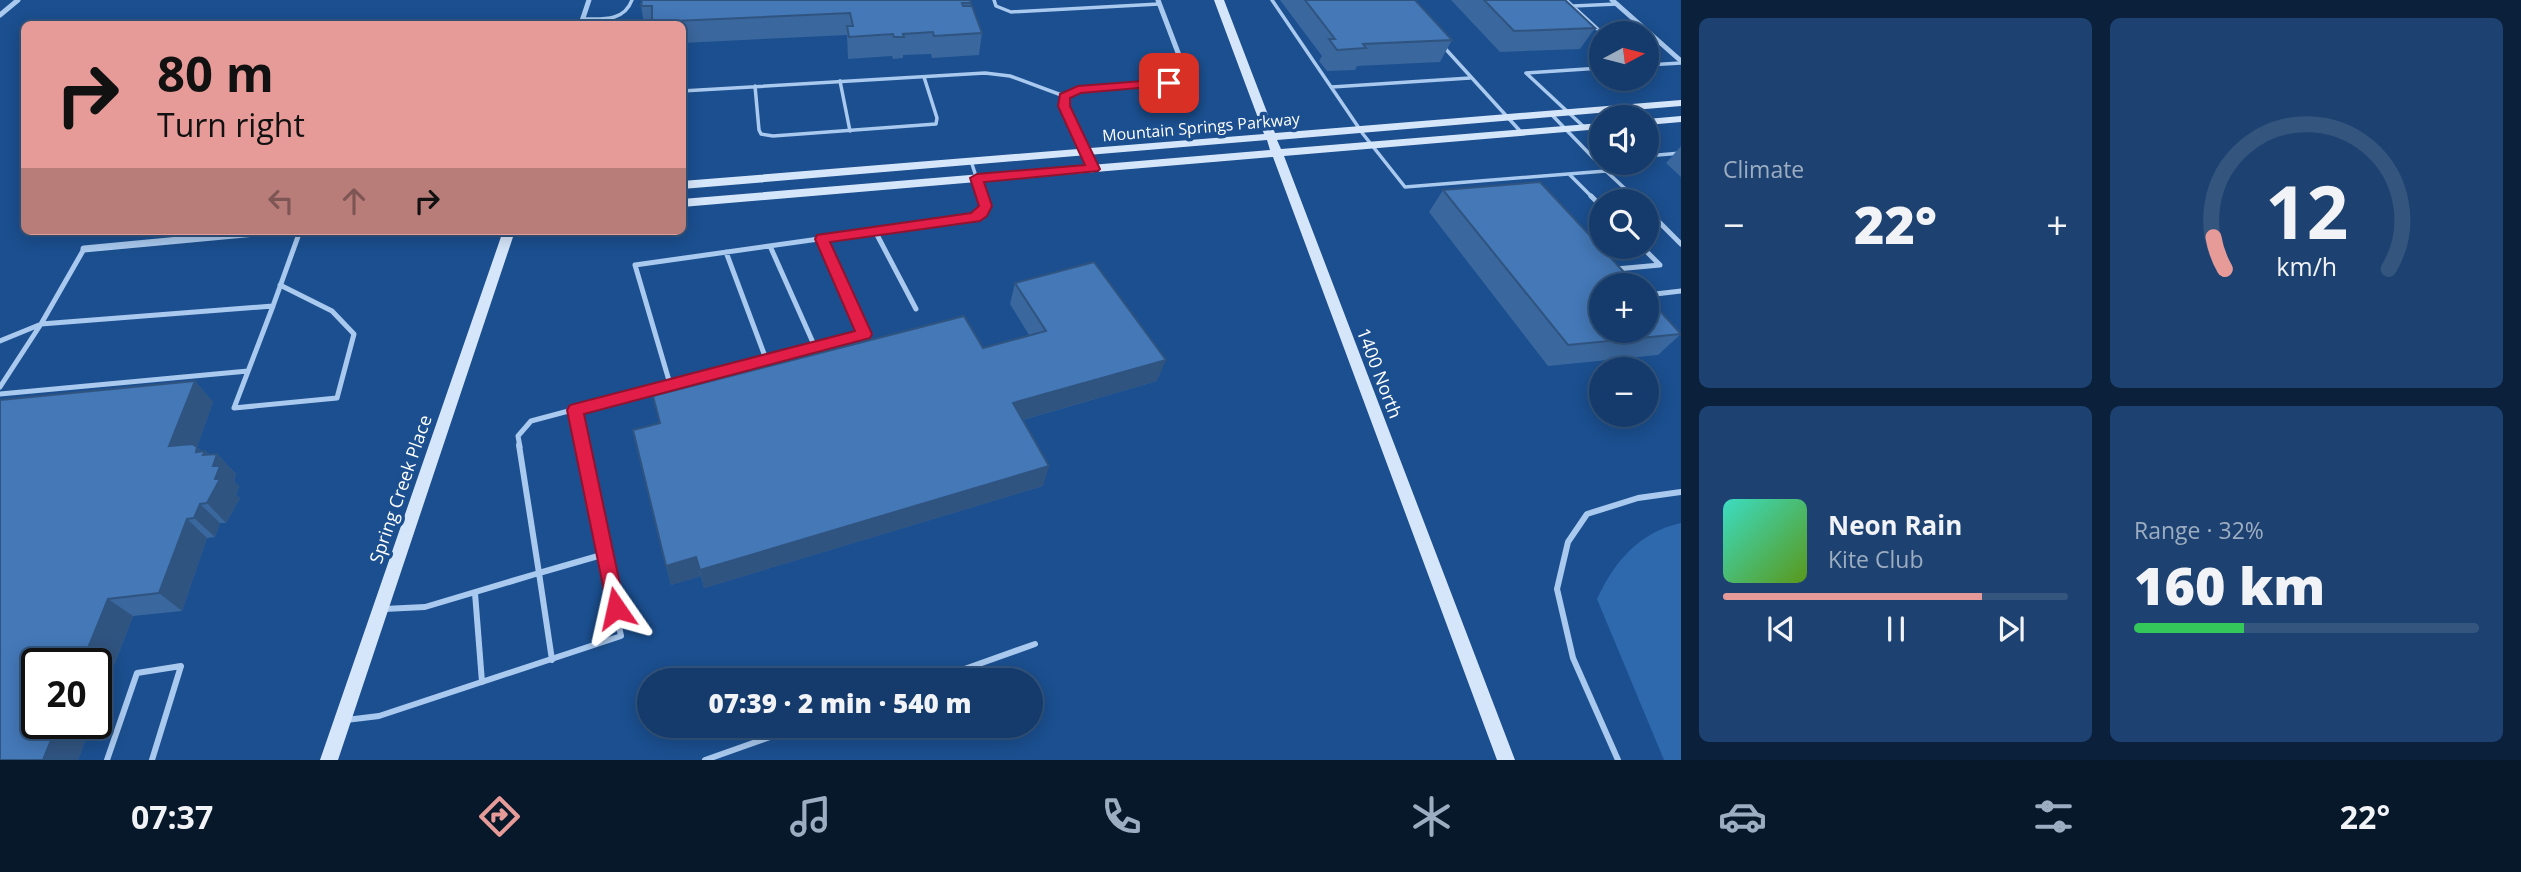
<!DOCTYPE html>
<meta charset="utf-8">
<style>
:root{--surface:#143b6b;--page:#1d4271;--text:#f1f3f6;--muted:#9dadc1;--line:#33557e;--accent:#e69b98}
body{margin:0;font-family:"Open Sans",sans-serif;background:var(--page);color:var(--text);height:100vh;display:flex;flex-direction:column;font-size:26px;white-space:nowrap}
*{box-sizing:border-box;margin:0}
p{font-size:23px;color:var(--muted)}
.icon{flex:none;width:38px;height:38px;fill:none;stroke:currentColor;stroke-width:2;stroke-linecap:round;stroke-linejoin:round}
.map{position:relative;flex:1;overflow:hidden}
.panel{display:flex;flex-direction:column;gap:18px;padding:18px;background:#0b203b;width:840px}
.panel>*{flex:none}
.hud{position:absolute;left:21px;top:21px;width:665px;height:214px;border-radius:10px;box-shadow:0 4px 18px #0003,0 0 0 2px var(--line);background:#e69b98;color:#111;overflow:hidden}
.needle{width:46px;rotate:83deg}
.buttons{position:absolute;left:1589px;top:21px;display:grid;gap:14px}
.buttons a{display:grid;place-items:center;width:70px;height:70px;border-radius:50%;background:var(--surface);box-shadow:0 4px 18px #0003,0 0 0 2px var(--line);font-size:35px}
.speed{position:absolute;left:21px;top:648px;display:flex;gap:14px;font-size:35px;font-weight:700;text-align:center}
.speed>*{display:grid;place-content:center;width:91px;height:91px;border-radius:50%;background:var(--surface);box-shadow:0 4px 18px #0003,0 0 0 2px var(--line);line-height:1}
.speed .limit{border:4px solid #111;border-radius:10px;background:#fff;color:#111}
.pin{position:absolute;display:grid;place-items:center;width:60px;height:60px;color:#fff;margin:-30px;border-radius:14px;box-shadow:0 4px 10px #0006}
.me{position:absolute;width:77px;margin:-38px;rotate:349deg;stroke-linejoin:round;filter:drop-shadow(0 0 5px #0008)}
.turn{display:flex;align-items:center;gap:24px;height:147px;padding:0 21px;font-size:32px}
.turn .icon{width:91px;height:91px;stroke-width:2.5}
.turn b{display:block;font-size:49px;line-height:60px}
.lanes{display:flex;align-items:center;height:66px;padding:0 21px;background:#0003;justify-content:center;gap:35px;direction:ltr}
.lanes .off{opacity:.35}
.big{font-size:52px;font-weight:800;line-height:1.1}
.panel .tile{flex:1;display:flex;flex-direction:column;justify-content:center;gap:10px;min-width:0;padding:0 24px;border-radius:10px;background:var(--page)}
.panel .dial{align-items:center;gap:0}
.dial svg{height:182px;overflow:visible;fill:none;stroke:var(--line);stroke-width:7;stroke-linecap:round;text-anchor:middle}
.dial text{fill:var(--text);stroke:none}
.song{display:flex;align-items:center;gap:21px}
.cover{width:84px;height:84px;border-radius:10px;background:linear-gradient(135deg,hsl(170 70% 55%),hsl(90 70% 35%))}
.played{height:7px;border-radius:4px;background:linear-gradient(90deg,var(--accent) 75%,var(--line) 75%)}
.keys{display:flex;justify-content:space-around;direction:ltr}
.heat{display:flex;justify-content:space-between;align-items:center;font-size:38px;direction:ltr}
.charge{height:10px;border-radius:5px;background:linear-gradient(90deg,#34c759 32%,var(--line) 0)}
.panel .tiles{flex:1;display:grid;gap:18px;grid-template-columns:repeat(2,1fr)}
.trip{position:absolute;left:637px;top:668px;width:406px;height:70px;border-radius:35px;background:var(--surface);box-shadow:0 4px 18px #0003,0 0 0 2px var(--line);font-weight:800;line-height:70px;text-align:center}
.tabs{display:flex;height:112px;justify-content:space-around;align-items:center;background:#08182b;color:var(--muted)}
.tabs .icon{width:49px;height:49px}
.tabs .current{color:var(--accent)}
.tabs b{font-size:32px;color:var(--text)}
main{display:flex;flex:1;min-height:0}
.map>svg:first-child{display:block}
.green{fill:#2e69ad}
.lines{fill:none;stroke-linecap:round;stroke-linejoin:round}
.lane-far2{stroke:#a9c9ee;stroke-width:3.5}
.lane-far1{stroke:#a9c9ee;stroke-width:5}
.lane{stroke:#a9c9ee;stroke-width:6}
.street-far1{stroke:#a9c9ee;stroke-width:5}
.street{stroke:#a9c9ee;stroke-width:7}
.secondary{fill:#d6e6fa;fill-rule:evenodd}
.wall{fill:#3a679d}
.shaded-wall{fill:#305480}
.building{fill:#4478b7;stroke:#305480;stroke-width:2}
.route{fill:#e11d48;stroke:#92132f;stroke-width:2}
.labels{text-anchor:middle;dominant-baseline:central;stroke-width:7;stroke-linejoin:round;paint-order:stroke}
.far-street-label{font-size:16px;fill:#fff;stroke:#1b4f8f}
.street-label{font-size:18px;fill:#fff;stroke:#1b4f8f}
</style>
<main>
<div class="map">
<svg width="1681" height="760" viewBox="0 0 1681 760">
<rect width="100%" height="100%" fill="#1b4f8f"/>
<!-- green -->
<path class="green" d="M1681,523V760H1664L1597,599C1614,562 1639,532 1681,523Z"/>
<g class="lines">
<!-- lane-far2 -->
<path class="lane-far2" d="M994,0L996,6L1011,12L1159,4
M1272,0L1363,134L1405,187L1606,171L1551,114
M1566,0L1602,33
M1573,6L1617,4
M582,19C602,19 624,22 632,0
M1442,45L1521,132
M1647,65L1681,63
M840,81L850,131
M755,86L759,130L761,134L773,136L936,124L937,118L924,77
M1332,87L1470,78
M682,91L985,73L1010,76L1064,96
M1584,127L1526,73L1601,68
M1658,155L1681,153
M971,161L983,198
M1606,171L1635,198
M1569,174L1593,198"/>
<!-- lane-far1 -->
<path class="lane-far1" d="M1591,196L1601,206
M1633,196L1638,201
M1647,210L1681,244
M875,231L916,309
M822,239L864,334L670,384L635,265L975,217L982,213L986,206L983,196
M770,246L815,347
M84,249L41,324L273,306L300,231
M726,252L766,359
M1616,269L1660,265L1642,247
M1647,295L1681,291
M273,306L234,408L337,398L354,334L332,311L280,285
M0,341L39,325
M0,387L41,324
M0,394L248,371
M575,409L583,447
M520,447L518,436L531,421L670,384"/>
<!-- lane -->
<path class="lane" d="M475,593L482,682
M384,609L425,607L539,573L519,445
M552,660L539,573L605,554
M931,681L1035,644
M346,720L379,716L621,636L582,445
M107,760L137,673L181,666L152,760
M705,760L801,726
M1618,760L1573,658L1557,589L1568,542L1587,514L1638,498L1681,492"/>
<!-- street-far1 -->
<path class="street-far1" d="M1612,0L1681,61
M0,15L18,0
M581,24L589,0
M1093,169L1064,106V96L1078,89L1169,83L1185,71L1158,0"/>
<!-- street -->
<path class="street" d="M84,249L276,231"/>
<!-- secondary -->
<path class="secondary" d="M1214,0H1224L1275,133L1681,100V106L1277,140L1281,149L1601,123V129L1284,156L1515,760H1497L1273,157L682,207V199L1270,150L1267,140L682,189V181L1264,134Z
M1681,116V122L1647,125V119Z
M503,231H515L338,760H320Z"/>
</g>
<!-- wall -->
<path class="wall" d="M1280,0H1415L1452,40L1440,62L1357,66L1355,70L1327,71L1319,61L1322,56Z
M1451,0H1565L1595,28L1580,49L1500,52Z
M971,3V6L982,33L979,55L932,58L931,54L903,55V58L893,59L892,56L848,59L847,35L682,43V24H644L641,6Z
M1681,146V177L1666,163Z
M1443,190L1681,334L1658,355L1548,366L1429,212Z
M1015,283L1157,381L1023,420L1043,486L704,588L701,576L671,585L666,566L660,423L983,348L1029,335L1010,304Z
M195,381L213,402L197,447L201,451H205L209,454H217L236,474L234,481L239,486L236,495L240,498L226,523H220L215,537L207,538L182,611L133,616L78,760H0Z"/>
<!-- shaded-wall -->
<path class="shaded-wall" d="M1166,360L1157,381L1008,424L1013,403Z
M195,381L213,402L197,447L204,454L205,451L215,461L217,454L236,474L234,481L239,486L236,495L240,498L226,523L207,503L196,452L169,446Z
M1049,466L1043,486L704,588L700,570Z
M200,504L220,523L215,537L194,518Z
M187,519L207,538L182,611L159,593Z
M696,557L701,576L671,585L666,566Z
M108,599L133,616L96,712V663H82Z
M58,723H92L78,760H43Z"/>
<!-- building -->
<path class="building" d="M642,0H970L971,3H962L963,6H972L982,33L934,36L933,32L903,34L904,37H894L893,34L849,37L847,26H853L850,13L652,22V6H641Z
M1305,0H1415L1452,40L1363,44L1366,48L1337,50L1329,39H1335Z
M1484,0H1565L1595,28L1514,31Z
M1540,182L1636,285H1601V331H1647V297L1681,334L1568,345L1443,190Z
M1094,262L1166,360L1013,403L1049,466L700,570L696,557L666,566L633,430L660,423L653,396L964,316L983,348L1046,331L1015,283Z
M195,381L169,446L192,444L197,447L196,452L205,451L203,455L217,454L213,466H220L215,479H220L207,503L200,504L194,518L187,519L159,593L108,599L82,663H37V723H58L43,760H0V400Z"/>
<!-- route -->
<path class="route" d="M1169,79L1175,83L1173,85L1081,93L1070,98V106L1100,169L1098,171L984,182L992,206L987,216L980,221L830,242L872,334L870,338L584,414L625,608L622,615L616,617L609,615L567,410L570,405L855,331L815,239L817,235L971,213L979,206L970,178L977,174L1085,165L1058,106L1060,94L1078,86Z"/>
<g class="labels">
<!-- far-street labels -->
<g class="far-street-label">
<text transform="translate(1201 127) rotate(-5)">Mountain Springs Parkway</text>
</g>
<!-- street labels -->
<g class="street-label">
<text transform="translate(1380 373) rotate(69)">1400 North</text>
<text transform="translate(400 489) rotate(-71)">Spring Creek Place</text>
</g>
</g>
</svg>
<div class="buttons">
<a><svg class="needle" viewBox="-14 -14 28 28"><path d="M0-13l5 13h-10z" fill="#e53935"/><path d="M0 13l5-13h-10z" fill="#9dadc1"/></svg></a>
<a><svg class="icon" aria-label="sound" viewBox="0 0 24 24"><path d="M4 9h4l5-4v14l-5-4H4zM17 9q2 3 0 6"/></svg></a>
<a><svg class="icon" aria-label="search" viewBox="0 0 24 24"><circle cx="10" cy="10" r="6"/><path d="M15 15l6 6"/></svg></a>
<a>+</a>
<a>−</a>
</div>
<div class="speed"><div class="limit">20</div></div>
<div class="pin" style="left:1169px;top:83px;background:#d93025"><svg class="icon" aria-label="arrive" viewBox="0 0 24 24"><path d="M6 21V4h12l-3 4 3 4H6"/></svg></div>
<svg class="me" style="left:616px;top:608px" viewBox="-20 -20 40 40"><path d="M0-17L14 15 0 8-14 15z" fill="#e11d48" stroke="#fff" stroke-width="4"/></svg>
<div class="trip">07:39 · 2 min · 540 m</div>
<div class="hud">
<div class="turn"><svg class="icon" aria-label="right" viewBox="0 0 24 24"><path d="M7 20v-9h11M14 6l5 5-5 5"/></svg><div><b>80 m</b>Turn right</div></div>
<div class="lanes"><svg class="icon off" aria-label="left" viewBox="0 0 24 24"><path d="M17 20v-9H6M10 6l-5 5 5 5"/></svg><svg class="icon off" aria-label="ahead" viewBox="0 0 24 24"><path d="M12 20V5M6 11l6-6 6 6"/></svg><svg class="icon" aria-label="right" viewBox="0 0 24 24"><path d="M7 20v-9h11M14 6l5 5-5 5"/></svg></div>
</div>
</div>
<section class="panel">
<div class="tiles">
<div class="tile"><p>Climate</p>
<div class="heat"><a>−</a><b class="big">22°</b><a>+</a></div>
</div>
<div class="tile dial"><svg viewBox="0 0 100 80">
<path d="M14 69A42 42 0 1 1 86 69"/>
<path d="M14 69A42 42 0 0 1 9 55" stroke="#e69b98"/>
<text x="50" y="56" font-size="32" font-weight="700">12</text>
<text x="50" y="72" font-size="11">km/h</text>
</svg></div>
<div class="tile">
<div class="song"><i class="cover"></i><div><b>Neon Rain</b><p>Kite Club</p></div></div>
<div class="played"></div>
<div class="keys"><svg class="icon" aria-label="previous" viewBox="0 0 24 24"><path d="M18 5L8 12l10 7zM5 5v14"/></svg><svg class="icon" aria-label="pause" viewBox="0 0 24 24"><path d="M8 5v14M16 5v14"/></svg><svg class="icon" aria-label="next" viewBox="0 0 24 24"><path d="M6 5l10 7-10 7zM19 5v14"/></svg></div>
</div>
<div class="tile"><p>Range · 32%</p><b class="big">160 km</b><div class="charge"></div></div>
</div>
</section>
</main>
<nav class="tabs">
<b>07:37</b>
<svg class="icon current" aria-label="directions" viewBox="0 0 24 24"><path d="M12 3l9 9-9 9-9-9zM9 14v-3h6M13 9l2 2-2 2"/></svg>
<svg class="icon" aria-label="music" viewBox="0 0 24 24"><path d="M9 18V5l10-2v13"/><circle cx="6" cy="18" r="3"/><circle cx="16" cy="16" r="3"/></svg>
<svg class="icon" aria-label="phone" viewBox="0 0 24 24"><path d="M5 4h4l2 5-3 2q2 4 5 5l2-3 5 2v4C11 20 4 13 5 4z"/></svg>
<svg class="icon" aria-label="climate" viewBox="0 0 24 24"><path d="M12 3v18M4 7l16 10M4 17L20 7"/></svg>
<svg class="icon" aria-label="car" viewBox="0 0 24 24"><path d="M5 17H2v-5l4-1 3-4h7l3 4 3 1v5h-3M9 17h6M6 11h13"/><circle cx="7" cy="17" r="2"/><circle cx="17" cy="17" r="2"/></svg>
<svg class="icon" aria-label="filters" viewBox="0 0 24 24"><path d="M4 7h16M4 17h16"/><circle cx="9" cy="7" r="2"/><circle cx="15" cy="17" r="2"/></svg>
<b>22°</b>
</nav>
